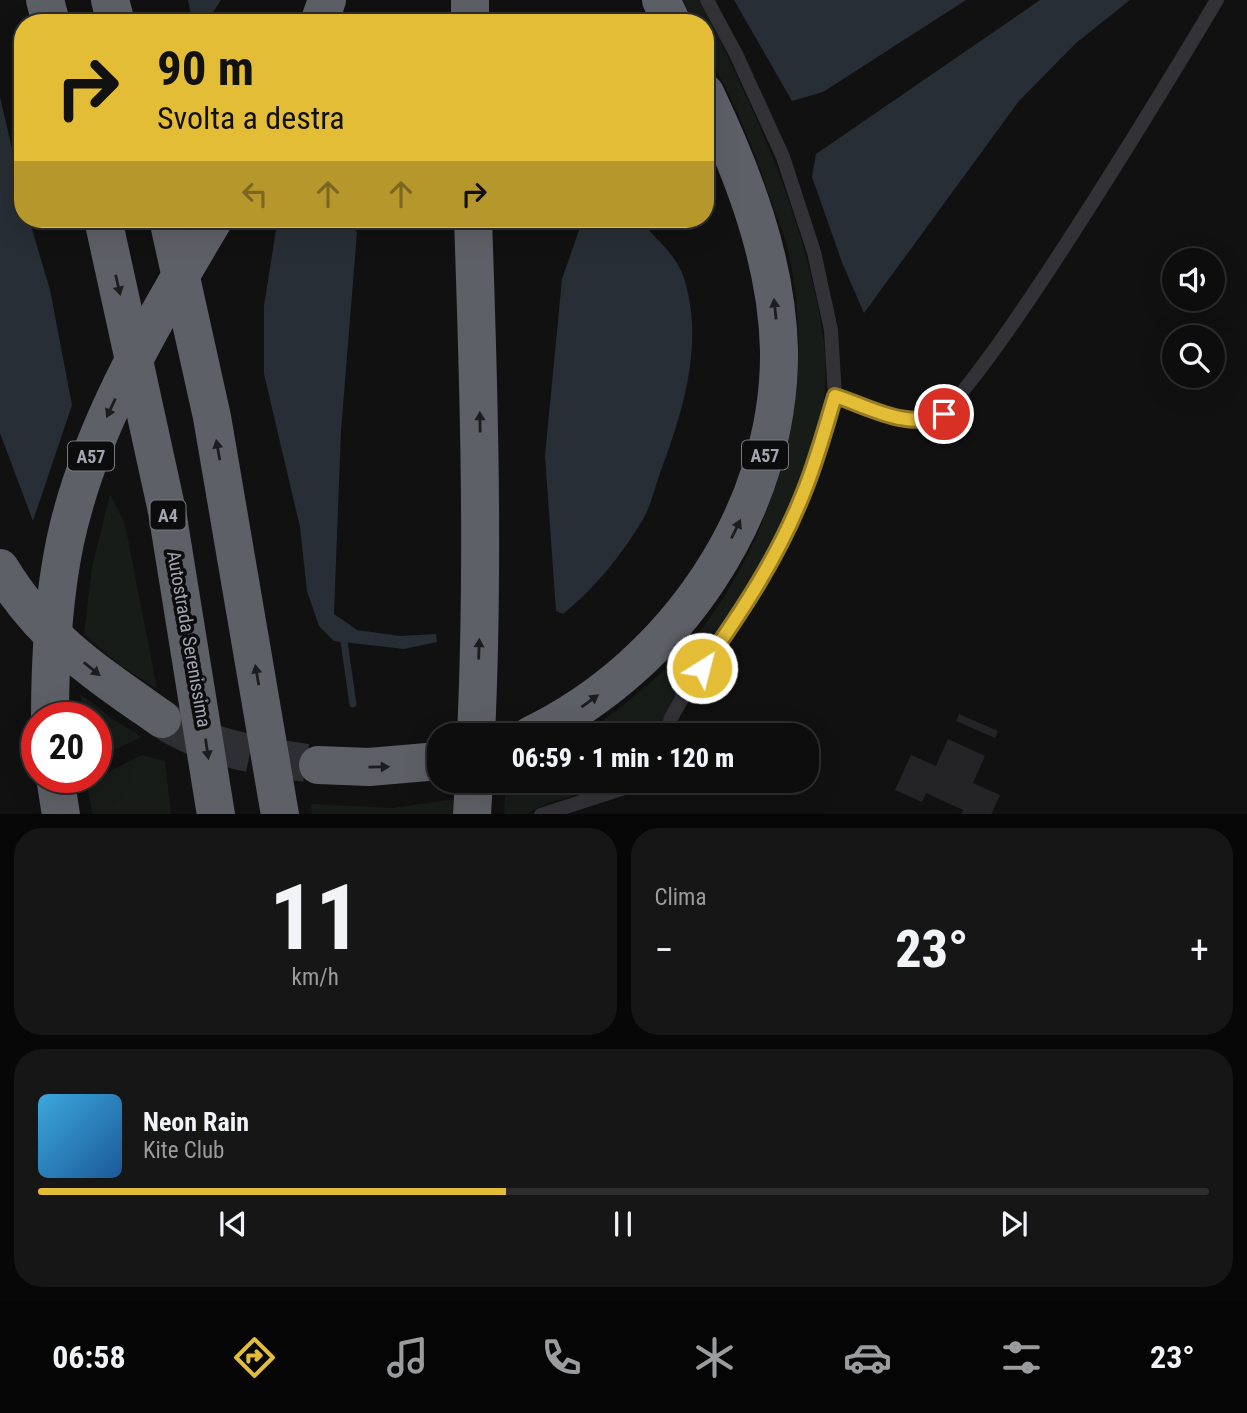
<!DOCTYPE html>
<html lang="it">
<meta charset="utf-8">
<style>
:root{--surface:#0d0d0e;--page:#161617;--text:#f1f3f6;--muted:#9a9c9e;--line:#2d2d2e;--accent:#e4bd37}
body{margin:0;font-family:"Roboto Condensed",sans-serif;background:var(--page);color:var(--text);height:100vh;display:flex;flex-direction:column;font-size:26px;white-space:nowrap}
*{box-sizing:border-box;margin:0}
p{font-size:23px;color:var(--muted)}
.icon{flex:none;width:38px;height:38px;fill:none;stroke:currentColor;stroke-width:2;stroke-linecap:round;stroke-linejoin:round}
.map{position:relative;height:814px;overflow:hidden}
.sheet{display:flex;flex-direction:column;gap:14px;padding:14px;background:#070708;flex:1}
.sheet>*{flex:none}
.hud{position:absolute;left:14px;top:14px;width:700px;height:214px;border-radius:28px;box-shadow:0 7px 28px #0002,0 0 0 2px var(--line);background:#e4bd37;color:#111;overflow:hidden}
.controls{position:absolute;left:1162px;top:248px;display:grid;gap:14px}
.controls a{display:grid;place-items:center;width:63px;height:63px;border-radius:50%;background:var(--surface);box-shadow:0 7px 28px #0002,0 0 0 2px var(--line);font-size:35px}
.speed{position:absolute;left:21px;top:702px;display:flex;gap:14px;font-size:35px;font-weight:700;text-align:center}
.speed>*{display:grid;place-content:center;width:91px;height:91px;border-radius:50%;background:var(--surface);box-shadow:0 7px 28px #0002,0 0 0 2px var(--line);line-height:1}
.speed .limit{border:10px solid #d22;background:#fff;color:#111}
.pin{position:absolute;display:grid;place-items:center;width:60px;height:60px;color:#fff;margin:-30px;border:4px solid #fff;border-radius:50%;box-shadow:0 2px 7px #0007}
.me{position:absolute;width:77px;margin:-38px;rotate:36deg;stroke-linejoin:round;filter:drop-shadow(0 0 5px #0008)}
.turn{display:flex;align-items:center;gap:24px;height:147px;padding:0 28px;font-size:32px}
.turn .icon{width:91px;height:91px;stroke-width:2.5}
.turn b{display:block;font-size:49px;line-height:60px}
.lanes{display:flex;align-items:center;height:66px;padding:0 28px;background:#0003;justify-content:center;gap:35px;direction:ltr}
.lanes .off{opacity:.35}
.big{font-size:52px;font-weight:800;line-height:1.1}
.sheet .card{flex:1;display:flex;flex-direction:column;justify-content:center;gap:10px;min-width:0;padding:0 24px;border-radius:28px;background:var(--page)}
.sheet .dial{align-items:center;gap:0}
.dial b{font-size:91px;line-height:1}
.song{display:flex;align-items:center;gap:21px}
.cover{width:84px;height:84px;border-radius:10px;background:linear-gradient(135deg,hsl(200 70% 55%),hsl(210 70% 35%))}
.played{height:7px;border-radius:4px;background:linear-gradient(90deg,var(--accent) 40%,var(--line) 40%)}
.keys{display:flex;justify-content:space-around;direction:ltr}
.heat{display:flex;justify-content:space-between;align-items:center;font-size:38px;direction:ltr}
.sheet .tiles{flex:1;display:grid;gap:14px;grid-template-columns:1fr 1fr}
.card:last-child{grid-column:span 2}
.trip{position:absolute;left:427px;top:723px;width:392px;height:70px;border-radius:28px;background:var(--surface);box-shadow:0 7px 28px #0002,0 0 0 2px var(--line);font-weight:800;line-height:70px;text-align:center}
.tab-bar{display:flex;height:112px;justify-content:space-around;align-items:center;background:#050506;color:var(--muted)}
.tab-bar .icon{width:49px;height:49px}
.tab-bar .selected{color:var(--accent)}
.tab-bar b{font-size:32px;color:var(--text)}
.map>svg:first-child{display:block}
.green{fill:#171c19}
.water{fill:#282e35}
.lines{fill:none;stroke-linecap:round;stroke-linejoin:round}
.stream{stroke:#282e35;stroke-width:7}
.building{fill:#242426}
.motorway-tunnel{stroke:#2e2f32;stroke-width:38;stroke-dasharray:38 19;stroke-linecap:butt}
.service{stroke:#323237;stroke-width:14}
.motorway{stroke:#5e6067;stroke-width:38}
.motorway-bridge{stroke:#5e6067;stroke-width:38}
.oneway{fill:#1c1d1f}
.route-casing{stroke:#947b24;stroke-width:18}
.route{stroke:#e4bd37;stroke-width:12}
.labels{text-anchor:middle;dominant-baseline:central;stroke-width:7;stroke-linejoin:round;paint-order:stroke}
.shield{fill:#0c0c0d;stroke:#767880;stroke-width:2}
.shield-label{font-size:18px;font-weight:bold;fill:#a3a6b2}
.street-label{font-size:19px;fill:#a3a6b2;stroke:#0c0c0d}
</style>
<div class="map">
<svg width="1247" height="815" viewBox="0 0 1247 815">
<rect width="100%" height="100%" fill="#111112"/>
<!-- green -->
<path class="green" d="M682,0H700C746,93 790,183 813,285C821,319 828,355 825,390C820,449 793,507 765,559C747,593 725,625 703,657C686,682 666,706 658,735H626L600,723C637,695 676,664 704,626C781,522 817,382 789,255C785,235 776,214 769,195C759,163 746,131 732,101C719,73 705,55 705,23H694Z
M110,494L125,524L157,689L118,664L84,634L92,567Z
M81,694L110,717L142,737L96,758V718L82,717Z
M142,755L165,761L171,814H92L87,783Z
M506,781V780L623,781L545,804L527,814L504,815Z
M455,799L453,815L312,814L311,804L393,808Z"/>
<!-- water -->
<path class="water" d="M188,0H221L206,23H193Z
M734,0H966L823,92L792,101Z
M1040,0H1130L1076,43L1019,101L864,313L843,265L812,177L816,154Z
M0,97L23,196V219H29L50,290L72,405L33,521L0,433Z
M288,219H346L357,232L341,431L334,614L357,630L400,636L436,634L437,642L404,649L334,641L319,626L307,591L300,527L264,374V306L276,230Z
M583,219H640C654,239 676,253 684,278C705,345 682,414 659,476C654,491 650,508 642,521C621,556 594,589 563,614L556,611L545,456L562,279Z"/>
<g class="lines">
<!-- stream -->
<path class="stream" d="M343,635L353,704"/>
</g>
<!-- building -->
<path class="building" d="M959,714L998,731L995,738L956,721Z
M948,739L985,756L973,783L1000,795L991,815H961L963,810L926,793L922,802L895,790L911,755L936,766Z"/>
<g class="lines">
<!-- motorway-tunnel -->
<path class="motorway-tunnel" d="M162,719C208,750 264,756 318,765"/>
<!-- service -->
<path class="service" d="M835,396C863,405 902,428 932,420C972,409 1183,57 1217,0
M666,735L671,718L689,686L742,612L774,556L803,495L835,396L831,330L814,252L783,157L736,54L707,0
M541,815L649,780"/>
<!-- motorway -->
<path class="motorway" d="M45,0L51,23
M110,0L116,23
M470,0V23
M661,0L672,23
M319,23L327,0
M103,219L167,511L216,815
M168,219L212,417L280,815
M473,219C479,391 484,563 476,735
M0,568C43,639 95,672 162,719
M531,735C674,666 781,511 779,350C777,260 743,173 705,93
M318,765L369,767L439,761
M55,777L61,815
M472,815L474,780"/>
<!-- motorway-bridge -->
<path class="motorway-bridge" d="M50,718C50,659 53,600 65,542C90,425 154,321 214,219"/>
</g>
<!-- one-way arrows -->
<defs><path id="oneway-solid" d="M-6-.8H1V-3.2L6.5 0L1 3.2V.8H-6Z" transform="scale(1.75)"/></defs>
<g class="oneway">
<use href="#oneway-solid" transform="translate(118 285) rotate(77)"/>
<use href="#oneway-solid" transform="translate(775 309) rotate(-96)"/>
<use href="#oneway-solid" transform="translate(111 408) rotate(115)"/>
<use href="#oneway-solid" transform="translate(480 422) rotate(-91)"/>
<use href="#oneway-solid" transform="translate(218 450) rotate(-100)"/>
<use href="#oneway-solid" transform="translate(736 529) rotate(-64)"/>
<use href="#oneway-solid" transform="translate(479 649) rotate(-88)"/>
<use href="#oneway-solid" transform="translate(92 669) rotate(39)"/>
<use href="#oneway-solid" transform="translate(257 675) rotate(-100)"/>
<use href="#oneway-solid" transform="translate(590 701) rotate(-36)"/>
<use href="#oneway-solid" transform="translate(207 749) rotate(82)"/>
<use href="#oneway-solid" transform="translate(379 767) rotate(-1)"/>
</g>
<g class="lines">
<!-- route casing -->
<g class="route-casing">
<path id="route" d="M702,668C741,613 778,557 803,494C816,463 825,429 835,396C870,407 909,431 944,414"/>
</g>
<!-- route -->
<use href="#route" class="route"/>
</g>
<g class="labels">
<!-- shield labels -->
<g class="shield">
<rect x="742" y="440.5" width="46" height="29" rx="5"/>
<rect x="68" y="441.5" width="46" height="29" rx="5"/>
<rect x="150.5" y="500.5" width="35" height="29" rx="5"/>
</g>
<g class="shield-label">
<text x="765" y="455">A57</text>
<text x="91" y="456">A57</text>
<text x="168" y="515">A4</text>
</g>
<!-- street labels -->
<g class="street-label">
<text transform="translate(189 639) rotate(80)">Autostrada Serenissima</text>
</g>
</g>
</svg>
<div class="controls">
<a><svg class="icon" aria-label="sound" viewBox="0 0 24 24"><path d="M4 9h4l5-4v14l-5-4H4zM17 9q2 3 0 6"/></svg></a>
<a><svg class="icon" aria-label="search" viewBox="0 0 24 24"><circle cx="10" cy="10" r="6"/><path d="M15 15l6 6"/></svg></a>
</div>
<div class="speed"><div class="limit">20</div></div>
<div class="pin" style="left:944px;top:414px;background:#d93025"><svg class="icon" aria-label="arrive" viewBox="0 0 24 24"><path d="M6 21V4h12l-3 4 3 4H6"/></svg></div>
<svg class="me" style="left:702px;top:668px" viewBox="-20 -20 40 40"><circle r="17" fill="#e4bd37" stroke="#fff" stroke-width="3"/><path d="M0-11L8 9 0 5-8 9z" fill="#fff"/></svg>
<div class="trip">06:59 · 1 min · 120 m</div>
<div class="hud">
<div class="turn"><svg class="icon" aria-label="right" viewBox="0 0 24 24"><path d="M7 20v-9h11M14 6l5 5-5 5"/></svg><div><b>90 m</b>Svolta a destra</div></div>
<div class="lanes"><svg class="icon off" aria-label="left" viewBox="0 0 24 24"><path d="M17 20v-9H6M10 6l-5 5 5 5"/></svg><svg class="icon off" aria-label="ahead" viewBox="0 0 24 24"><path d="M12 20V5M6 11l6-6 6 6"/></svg><svg class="icon off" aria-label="ahead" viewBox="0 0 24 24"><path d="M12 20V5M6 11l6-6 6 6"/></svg><svg class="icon" aria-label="right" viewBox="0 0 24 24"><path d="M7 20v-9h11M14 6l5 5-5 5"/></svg></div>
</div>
</div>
<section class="sheet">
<div class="tiles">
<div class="card dial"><b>11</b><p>km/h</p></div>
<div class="card"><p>Clima</p>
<div class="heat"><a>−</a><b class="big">23°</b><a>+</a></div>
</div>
<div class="card">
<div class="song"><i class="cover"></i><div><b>Neon Rain</b><p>Kite Club</p></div></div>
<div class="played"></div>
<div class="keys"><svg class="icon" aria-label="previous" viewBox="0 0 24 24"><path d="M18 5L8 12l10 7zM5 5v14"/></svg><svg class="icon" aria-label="pause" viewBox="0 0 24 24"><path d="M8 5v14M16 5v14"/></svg><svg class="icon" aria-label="next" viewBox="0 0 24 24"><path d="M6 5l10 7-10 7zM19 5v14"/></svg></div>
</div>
</div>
</section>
<nav class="tab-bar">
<b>06:58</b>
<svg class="icon selected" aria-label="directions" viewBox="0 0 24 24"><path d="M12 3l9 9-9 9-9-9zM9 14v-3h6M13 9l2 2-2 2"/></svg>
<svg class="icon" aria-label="music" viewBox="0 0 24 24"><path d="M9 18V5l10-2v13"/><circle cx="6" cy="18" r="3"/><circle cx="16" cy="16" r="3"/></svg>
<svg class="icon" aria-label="phone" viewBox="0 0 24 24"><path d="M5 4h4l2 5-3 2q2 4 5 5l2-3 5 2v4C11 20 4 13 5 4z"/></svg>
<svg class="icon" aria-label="climate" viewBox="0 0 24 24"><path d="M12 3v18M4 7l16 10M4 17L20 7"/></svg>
<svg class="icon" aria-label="car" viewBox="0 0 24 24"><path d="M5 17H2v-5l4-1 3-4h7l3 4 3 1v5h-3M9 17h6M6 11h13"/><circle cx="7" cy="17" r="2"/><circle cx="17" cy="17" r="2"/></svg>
<svg class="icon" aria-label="filters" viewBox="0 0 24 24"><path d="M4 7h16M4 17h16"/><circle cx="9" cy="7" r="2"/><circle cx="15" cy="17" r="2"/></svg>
<b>23°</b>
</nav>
